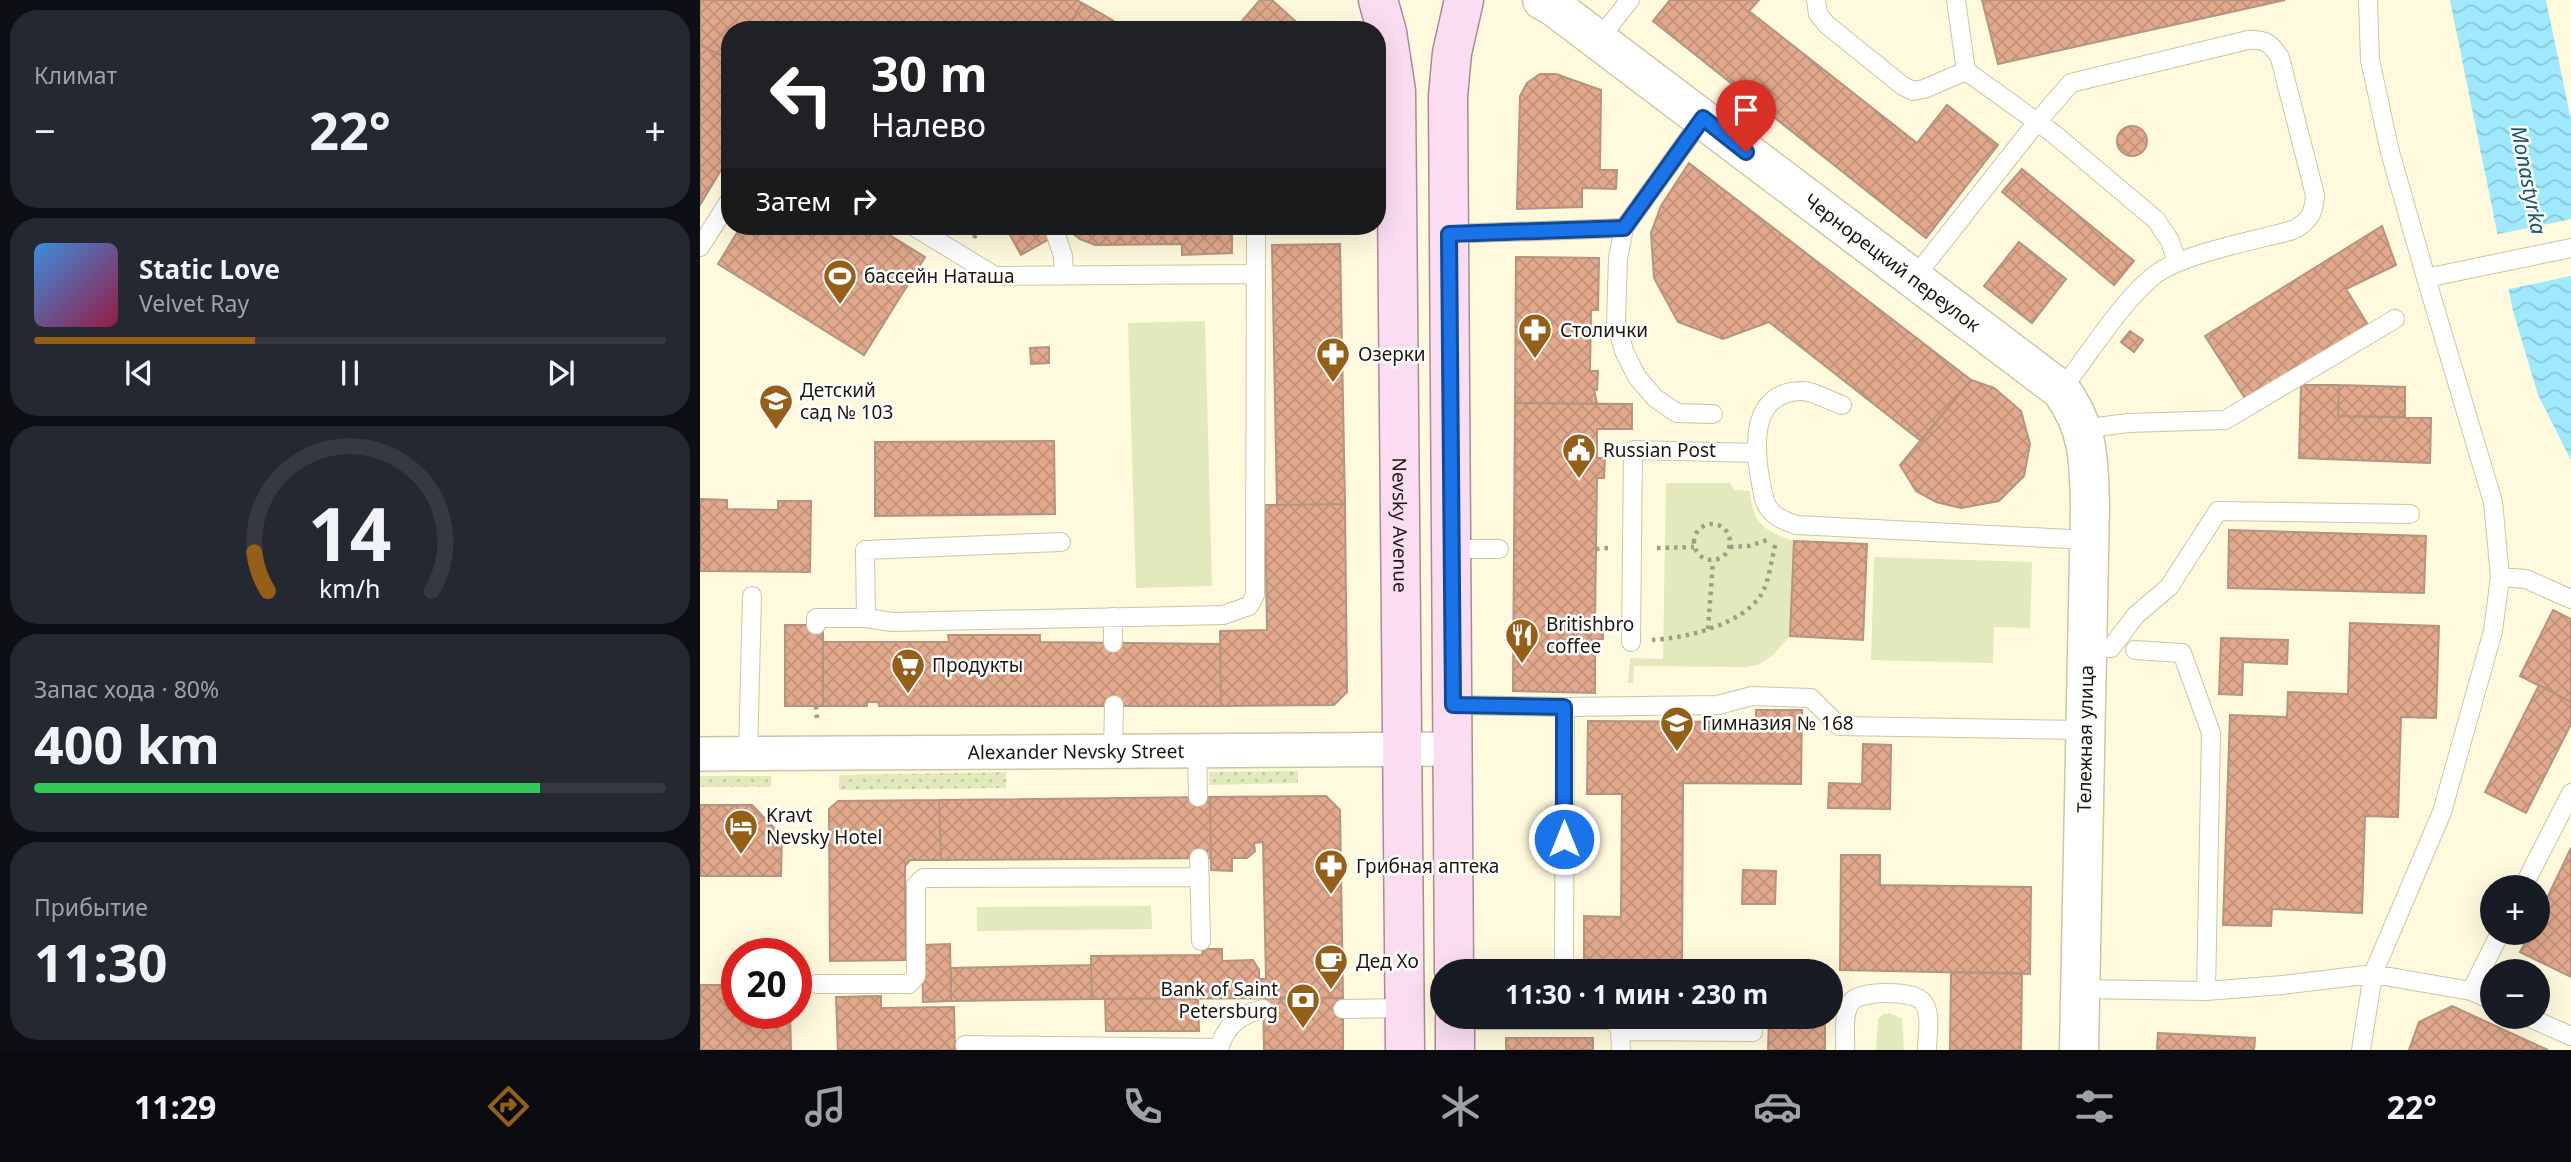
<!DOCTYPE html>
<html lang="ru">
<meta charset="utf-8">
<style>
:root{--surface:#171b24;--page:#242831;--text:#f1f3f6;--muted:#9ea1a6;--line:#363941;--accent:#965f18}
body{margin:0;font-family:"Noto Sans",sans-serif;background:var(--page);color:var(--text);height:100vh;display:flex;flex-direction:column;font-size:26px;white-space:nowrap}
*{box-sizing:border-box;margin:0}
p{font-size:23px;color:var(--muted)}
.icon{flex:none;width:38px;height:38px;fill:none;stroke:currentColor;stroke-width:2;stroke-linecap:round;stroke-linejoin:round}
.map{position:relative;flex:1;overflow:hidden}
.drawer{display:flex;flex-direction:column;gap:10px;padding:10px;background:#0d0f14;width:700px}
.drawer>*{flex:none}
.hud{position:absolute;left:21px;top:21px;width:665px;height:214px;border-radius:28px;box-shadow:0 7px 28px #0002;background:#202124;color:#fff;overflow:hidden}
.fabs{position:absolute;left:1780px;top:875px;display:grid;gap:14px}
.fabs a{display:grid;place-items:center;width:70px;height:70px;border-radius:50%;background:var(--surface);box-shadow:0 7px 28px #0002;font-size:35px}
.speed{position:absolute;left:21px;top:938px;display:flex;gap:14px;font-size:35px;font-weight:700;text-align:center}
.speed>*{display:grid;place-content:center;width:91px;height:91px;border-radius:50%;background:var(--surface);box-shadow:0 7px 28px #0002;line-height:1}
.speed .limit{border:10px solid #d22;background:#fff;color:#111}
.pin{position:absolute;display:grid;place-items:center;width:60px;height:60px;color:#fff;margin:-72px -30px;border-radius:50% 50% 50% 0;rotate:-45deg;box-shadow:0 0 7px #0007}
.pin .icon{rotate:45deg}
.me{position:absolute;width:77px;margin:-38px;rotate:0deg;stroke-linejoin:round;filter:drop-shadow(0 0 5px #0008)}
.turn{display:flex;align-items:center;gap:24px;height:147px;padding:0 35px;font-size:32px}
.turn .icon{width:91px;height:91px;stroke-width:2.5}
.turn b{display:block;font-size:49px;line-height:60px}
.then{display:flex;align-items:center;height:66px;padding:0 35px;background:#0003;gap:14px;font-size:26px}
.big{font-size:52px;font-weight:700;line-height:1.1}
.drawer .widget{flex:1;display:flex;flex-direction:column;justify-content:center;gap:10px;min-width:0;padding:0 24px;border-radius:28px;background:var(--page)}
.drawer .dial{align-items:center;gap:0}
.dial svg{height:182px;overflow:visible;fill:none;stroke:var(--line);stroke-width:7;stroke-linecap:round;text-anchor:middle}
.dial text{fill:var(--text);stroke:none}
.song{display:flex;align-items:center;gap:21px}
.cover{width:84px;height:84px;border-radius:10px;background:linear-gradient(135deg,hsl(210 70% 55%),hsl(340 70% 35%))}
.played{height:7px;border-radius:4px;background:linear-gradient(90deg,var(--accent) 35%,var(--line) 35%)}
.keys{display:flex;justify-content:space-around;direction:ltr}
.heat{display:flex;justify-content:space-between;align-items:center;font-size:38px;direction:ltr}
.charge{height:10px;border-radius:5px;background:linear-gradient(90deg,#34c759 80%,var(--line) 0)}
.trip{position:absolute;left:730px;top:959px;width:413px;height:70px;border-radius:35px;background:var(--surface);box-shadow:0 7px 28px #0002;font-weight:700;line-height:70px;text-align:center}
.tabs{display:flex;height:112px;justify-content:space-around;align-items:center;background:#090b0e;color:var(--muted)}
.tabs .icon{width:49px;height:49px}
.tabs .on{color:var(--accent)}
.tabs b{font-size:32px;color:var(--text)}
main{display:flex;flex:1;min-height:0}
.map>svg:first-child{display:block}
.grass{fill:url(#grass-dots)}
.green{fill:#e1e9bd}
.water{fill:url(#water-waves)}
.pier{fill:#fffadd}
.building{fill:url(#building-cross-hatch);stroke:#b59382;stroke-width:2}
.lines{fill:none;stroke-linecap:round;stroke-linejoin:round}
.lane-casing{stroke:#ccc6a2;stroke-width:20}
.street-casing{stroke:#ccc6a2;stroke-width:36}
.secondary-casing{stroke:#ccc6a2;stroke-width:41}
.primary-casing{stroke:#aa899b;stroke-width:41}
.path{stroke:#a19c86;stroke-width:4.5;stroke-dasharray:3.5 5;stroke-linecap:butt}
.lane{stroke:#fff;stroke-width:18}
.street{stroke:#fff;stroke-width:33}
.secondary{stroke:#fff;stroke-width:38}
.primary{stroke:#faddf1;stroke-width:38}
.route-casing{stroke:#114b97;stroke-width:18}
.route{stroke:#1a73e8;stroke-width:12}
.labels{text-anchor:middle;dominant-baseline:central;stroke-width:5;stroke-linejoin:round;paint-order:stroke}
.street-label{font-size:19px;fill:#1c190c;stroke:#fff}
.poi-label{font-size:19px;fill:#1c190c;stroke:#fff;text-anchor:start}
.water-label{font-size:21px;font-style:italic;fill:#185664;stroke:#fff}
</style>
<main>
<section class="drawer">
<div class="widget"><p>Климат</p>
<div class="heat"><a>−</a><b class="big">22°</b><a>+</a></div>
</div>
<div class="widget">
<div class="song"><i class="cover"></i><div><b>Static Love</b><p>Velvet Ray</p></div></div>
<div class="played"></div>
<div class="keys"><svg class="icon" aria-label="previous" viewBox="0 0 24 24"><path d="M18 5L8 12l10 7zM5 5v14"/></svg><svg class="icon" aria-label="pause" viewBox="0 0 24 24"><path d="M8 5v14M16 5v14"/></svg><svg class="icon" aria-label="next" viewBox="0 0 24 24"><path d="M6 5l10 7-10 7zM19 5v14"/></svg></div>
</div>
<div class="widget dial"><svg viewBox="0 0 100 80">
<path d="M14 69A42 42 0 1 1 86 69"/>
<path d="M14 69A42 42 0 0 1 8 52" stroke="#965f18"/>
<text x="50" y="56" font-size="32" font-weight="700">14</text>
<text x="50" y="72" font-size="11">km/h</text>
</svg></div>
<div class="widget"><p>Запас хода · 80%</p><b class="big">400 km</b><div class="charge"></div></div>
<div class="widget"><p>Прибытие</p><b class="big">11:30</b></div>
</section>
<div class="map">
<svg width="1871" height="1050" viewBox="0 0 1871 1050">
<defs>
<pattern id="grass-dots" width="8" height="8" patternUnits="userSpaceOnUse" patternTransform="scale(1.75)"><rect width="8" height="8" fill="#e1e9bd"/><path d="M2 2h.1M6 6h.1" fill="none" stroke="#c0c7a1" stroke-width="1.8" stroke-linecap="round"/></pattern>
<pattern id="water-waves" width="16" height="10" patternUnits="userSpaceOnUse" patternTransform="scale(1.75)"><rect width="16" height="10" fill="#9ee9fc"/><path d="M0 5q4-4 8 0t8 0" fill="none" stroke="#88c7d7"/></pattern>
<pattern id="building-cross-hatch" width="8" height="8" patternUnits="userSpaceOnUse" patternTransform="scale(1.75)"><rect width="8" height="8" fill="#e2a98c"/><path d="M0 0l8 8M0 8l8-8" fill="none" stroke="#c19178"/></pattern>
</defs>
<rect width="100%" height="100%" fill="#fffadd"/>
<!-- grass -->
<path class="grass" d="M598,771V783L509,785V772Z
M306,772V788L139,790V775Z
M0,776H71V787H0Z"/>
<!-- green -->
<path class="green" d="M505,321L512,586L436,588L428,323Z
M966,483H1030L1034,490L1050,491C1052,524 1065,531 1094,541L1090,636L1072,656L1058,665L1044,667L934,666L933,683H928L930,658L963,659Z
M1174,557L1332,562L1330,628L1294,627L1293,663L1171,660Z
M451,906L452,929L277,931V907Z
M1190,1013L1202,1019L1204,1050H1176L1178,1019L1183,1014Z"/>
<!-- water -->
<path class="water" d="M1750,0H1846L1871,120V460L1838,395L1813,311Z"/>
<!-- pier -->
<path class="pier" d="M1871,219V276L1805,290L1794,235Z"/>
<!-- building -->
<path class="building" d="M0,0H377L382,3L366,30H30V60L0,45Z
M560,0H572L605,30H534Z
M970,0H1059L1049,11L1217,143L1247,105L1298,145L1226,238L953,21Z
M1282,0H1585L1298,64Z
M382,3L404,15L428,30H366Z
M0,45L30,60V124L27,128L30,138V155L0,205Z
M840,74H856L901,90L900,170H917L916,189L882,188V207L817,209L820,96L827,83Z
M1417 141a15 15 0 1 1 30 0a15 15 0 1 1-30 0Z
M989,163L1271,380L1221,441L1069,322L1023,339L978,322L954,278L951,233L961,206Z
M1322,169L1434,261L1414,285L1302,192Z
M41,226H175L225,257L164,355L18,264Z
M309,226H532V253L482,255V244L395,245L380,239L367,229L321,255L310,235Z
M1682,226L1696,265L1646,289L1668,325L1546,400L1505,336Z
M1319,242L1366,279L1332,323L1284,286Z
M640,244L645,504L577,505L572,245Z
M816,257L899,258L898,310H891L890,371H898L897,390L894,389L897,404L815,403Z
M1430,331L1443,340L1434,352L1421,342Z
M349,347V363L331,364L330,348Z
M1271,380L1294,388L1321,411L1330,444L1324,476L1299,501L1261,508L1236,502L1216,491L1200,465Z
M1601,385H1639L1638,416L1731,418L1730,463L1599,458Z
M1639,385L1705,387V417L1638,416Z
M815,403L932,404V429H897V458H905L904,478H897L895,620H903V639H895V693L813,691Z
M354,441L355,514L175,516V442Z
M0,499L27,500V509L78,510V501H111L110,572L0,571Z
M645,504L647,692L634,705L521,706L520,631L567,630L565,505Z
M1529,530L1726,536L1724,593L1528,588Z
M1094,541L1167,544L1163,640L1090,636Z
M1853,610L1871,619V702L1820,676Z
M1650,623L1739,626L1736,718L1701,717L1698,817L1665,816L1662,913L1572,909L1571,926L1523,925L1530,715L1587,717L1588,692L1648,694Z
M85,625H123V706H85Z
M248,635H340V642L520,644L521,706H179L178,702H167V706H123V642H249Z
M1521,638L1588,640L1587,664L1543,662L1542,695L1519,694Z
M1839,685L1871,702V724L1826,813L1785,792Z
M1056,710H1102L1101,784L983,783L982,971H884V916L921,917L922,794H887L888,721L1056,722Z
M1163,744L1191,745L1190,809L1128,808L1129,783L1162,784Z
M626,796L640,810L643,998L392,999L391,956L502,955L503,949H522V961L553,960L559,970V979H566L563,842L554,843L555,851L547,858H532V871L511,870L510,797Z
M510,797L511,858L241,860L239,800Z
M239,800L241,860H210L205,866L206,960L130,961L129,809L138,801Z
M0,805H52L82,836L81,876H0Z
M1871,848V977L1820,952L1830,933H1838V917Z
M1141,855H1180V885L1331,887L1330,974L1140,970Z
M1043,870L1076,871L1075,904H1042Z
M250,944L251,1001L223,1002L222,945Z
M391,965L392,999L251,1001V968Z
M1251,972L1322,973L1321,1050H1250Z
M0,985H37V1013H90L91,1050H0Z
M181,996V1008L254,1007L255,1050H138L136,997Z
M563,997L643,998V1050H564Z
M498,998L499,1031H406L405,999Z
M1752,1006L1848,1050H1709L1719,1022Z
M1069,1017H1125V1050H1068Z
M1458,1033L1555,1038L1554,1050H1457Z
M806,1038H893V1050H806Z"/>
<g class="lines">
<!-- lane casing -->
<g class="lane-casing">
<path id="lane" d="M1116,0L1118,14L1126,24L1203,86L1213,91L1224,89L1266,71
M1256,0L1266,71L1354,134L1456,220L1470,241L1477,262
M1668,0L1670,60L1690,152L1726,278
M898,40L930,0
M1003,118L924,228L918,258L916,322L924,351L937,377L955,398L977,413L1013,414
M213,226L295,276L556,274
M749,234L924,228
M356,235L363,256L364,275
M0,247L30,200
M1214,278L1337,122L1371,83L1548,40C1565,39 1571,43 1580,58L1615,195C1614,213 1610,221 1593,230C1557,240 1485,253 1456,274C1423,299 1388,356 1361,390
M1142,405C1130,401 1114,391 1101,391C1052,392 1054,443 1060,478C1062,488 1063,501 1069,509C1076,518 1086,522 1097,525L1388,540
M1382,429L1428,423L1525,420L1695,319
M361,542L165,550L166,618L192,622L523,615L549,606L555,595L556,226
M752,549H799
M1800,577L1826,579L1871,599
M413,617V643
M116,625V618H166
M931,642L933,450L1056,453
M1387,647L1411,648L1436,615L1469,587L1518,511L1710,514
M1435,650L1482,653L1511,733L1506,991
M753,705L865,707
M413,751L414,705
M497,751L498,797
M48,754L52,596
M499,858L501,941
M1823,887L1871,793
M864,971L865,707L1018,705L1052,696L1111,698L1139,726L1385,730
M116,984H209L216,976V885L223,878L500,877
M1381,989L1506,991L1582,985L1673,974L1771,991L1792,1000
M1771,991L1800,933
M643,1009L705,1008
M1828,1017L1871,1036
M755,1020H909L917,1024L920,1031L921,1050
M920,1031L1053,1032
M265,1045L519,1048
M519,1050C524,1026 541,1014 563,1009
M1145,1050C1146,1036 1142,1014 1151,1002C1161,990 1213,990 1223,1002C1232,1014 1227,1036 1227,1050
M1661,1050L1673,974L1742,812L1793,631L1800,577L1793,502L1726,278L1871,248"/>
</g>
<!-- street casing -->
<g class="street-casing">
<g id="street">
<path id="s1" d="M0,754L754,749"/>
</g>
</g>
<!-- secondary casing -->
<g class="secondary-casing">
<g id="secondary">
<path id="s2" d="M842,0L853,6L1361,390C1389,428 1389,461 1390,506L1379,1050"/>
</g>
</g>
<!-- primary casing -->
<g class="primary-casing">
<g id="primary">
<path id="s3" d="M678,0L687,32L696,91L705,1050"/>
<path d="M754,971L748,96L752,53L764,0"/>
<path d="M755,1017V1050"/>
</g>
</g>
<!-- path -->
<path class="path" d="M467,30V29
M274,238L280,226
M994 542a18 18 0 1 1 36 0a18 18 0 1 1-36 0Z
M1030,547L1049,546L1070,539
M957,548L994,547
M896,549L909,548
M1008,629L1013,561
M952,640C987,638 1041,625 1061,595C1069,583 1072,556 1076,542
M116,706L117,721"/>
<!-- lane -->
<use href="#lane" class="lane"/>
<!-- street -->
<use href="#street" class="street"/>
<!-- secondary -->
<use href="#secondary" class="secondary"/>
<!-- primary -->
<use href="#primary" class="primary"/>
</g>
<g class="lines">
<!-- route casing -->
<g class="route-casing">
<path id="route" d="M864,839V707L753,705L749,234L924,228L1003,118L1046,152"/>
</g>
<!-- route -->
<use href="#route" class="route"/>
</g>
<!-- icons -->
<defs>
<g id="stadium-pin" transform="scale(1.75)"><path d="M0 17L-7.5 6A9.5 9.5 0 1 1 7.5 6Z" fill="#965f18" stroke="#fff"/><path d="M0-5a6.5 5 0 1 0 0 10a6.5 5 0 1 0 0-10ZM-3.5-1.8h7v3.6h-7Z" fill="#fff"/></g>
<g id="pharmacy-pin" transform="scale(1.75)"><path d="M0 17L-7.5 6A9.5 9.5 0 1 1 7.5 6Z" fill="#965f18" stroke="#fff"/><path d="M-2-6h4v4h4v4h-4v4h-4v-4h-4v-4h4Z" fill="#fff"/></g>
<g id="school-pin" transform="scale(1.75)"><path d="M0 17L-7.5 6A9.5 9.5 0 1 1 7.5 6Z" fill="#965f18" stroke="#fff"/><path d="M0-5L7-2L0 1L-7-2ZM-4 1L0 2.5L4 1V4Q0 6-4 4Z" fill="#fff"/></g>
<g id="civic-pin" transform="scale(1.75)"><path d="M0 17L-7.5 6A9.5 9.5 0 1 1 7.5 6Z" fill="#965f18" stroke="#fff"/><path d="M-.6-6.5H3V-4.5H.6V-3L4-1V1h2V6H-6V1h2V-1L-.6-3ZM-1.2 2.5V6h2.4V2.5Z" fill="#fff"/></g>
<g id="restaurant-pin" transform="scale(1.75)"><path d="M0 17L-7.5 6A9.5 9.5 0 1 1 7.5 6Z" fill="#965f18" stroke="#fff"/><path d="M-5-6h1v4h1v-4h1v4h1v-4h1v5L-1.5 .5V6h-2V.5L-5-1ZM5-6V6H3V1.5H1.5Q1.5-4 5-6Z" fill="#fff"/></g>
<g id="supermarket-pin" transform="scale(1.75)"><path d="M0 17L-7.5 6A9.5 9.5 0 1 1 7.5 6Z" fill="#965f18" stroke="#fff"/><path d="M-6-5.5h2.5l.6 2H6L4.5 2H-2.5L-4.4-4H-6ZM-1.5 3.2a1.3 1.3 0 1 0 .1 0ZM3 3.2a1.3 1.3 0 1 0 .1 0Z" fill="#fff"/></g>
<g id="hotel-pin" transform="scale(1.75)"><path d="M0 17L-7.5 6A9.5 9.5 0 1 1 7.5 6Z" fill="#965f18" stroke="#fff"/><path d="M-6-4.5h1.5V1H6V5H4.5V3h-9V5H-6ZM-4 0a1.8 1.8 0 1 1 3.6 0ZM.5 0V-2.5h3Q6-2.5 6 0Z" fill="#fff"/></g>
<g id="cafe-pin" transform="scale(1.75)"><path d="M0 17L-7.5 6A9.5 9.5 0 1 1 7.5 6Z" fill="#965f18" stroke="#fff"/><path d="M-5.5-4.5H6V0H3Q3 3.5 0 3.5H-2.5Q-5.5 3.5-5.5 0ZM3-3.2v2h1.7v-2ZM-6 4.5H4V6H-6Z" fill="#fff"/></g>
<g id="bank-pin" transform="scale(1.75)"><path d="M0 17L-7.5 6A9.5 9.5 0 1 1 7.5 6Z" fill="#965f18" stroke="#fff"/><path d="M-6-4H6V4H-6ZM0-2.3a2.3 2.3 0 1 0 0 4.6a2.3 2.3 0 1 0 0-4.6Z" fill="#fff"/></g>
</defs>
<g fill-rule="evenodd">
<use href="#stadium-pin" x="140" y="276"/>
<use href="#pharmacy-pin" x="835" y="330"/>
<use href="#pharmacy-pin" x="633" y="354"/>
<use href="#school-pin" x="76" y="401"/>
<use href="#civic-pin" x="879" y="450"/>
<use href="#restaurant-pin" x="822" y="635"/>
<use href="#supermarket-pin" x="208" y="665"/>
<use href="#school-pin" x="977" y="723"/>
<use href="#hotel-pin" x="41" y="826"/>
<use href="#pharmacy-pin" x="631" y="866"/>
<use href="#cafe-pin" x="631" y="961"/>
<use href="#bank-pin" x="603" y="1000"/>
</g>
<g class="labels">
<!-- street labels -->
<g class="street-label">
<text stroke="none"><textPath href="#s2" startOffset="438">Чернорецкий переулок</textPath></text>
<text stroke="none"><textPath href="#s3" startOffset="527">Nevsky Avenue</textPath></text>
<text transform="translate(1385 739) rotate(-89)">Тележная улица</text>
<text stroke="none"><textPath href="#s1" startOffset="376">Alexander Nevsky Street</textPath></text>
</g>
<!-- poi labels -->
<g class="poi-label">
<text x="164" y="276">бассейн Наташа</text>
<text x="860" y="330">Столички</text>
<text x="658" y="354">Озерки</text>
<text x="100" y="390">Детский<tspan x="100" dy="22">сад № 103</tspan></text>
<text x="903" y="450">Russian Post</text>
<text x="846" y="624">Britishbro<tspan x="846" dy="22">coffee</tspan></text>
<text x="232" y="665">Продукты</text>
<text x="1002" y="723">Гимназия № 168</text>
<text x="66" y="815">Kravt<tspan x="66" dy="22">Nevsky Hotel</tspan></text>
<text x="656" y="866">Грибная аптека</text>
<text x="656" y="961">Дед Хо</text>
<text x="578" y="989" text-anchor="end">Bank of Saint<tspan x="578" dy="22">Petersburg</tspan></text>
</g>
<!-- water labels -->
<g class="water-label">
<text transform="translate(1829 180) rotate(79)">Monastyrka</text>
</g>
</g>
</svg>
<div class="fabs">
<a>+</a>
<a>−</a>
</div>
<div class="speed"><div class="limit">20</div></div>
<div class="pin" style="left:1046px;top:152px;background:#d93025"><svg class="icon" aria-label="arrive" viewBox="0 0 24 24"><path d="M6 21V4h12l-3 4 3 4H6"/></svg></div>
<svg class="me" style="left:864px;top:839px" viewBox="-20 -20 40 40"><circle r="17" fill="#1a73e8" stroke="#fff" stroke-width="3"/><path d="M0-11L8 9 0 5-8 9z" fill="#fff"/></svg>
<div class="trip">11:30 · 1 мин · 230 m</div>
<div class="hud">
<div class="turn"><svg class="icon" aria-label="left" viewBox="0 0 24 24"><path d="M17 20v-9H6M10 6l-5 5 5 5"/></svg><div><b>30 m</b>Налево</div></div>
<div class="then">Затем<svg class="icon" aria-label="right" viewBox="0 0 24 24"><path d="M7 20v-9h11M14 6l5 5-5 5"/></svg></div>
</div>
</div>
</main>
<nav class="tabs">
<b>11:29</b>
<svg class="icon on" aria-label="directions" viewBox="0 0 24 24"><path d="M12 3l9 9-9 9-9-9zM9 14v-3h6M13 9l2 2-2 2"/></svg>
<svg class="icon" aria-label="music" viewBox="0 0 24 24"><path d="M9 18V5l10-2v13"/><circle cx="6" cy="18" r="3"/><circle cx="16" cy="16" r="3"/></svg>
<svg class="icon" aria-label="phone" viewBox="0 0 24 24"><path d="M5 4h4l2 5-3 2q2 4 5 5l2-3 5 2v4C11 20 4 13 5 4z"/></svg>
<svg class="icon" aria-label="climate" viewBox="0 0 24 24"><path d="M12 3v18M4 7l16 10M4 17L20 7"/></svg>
<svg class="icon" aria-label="car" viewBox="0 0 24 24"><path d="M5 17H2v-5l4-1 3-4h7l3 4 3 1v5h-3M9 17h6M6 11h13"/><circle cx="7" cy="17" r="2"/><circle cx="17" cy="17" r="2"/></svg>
<svg class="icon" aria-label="filters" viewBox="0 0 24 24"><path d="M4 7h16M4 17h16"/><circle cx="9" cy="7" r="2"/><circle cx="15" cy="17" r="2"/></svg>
<b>22°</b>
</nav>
